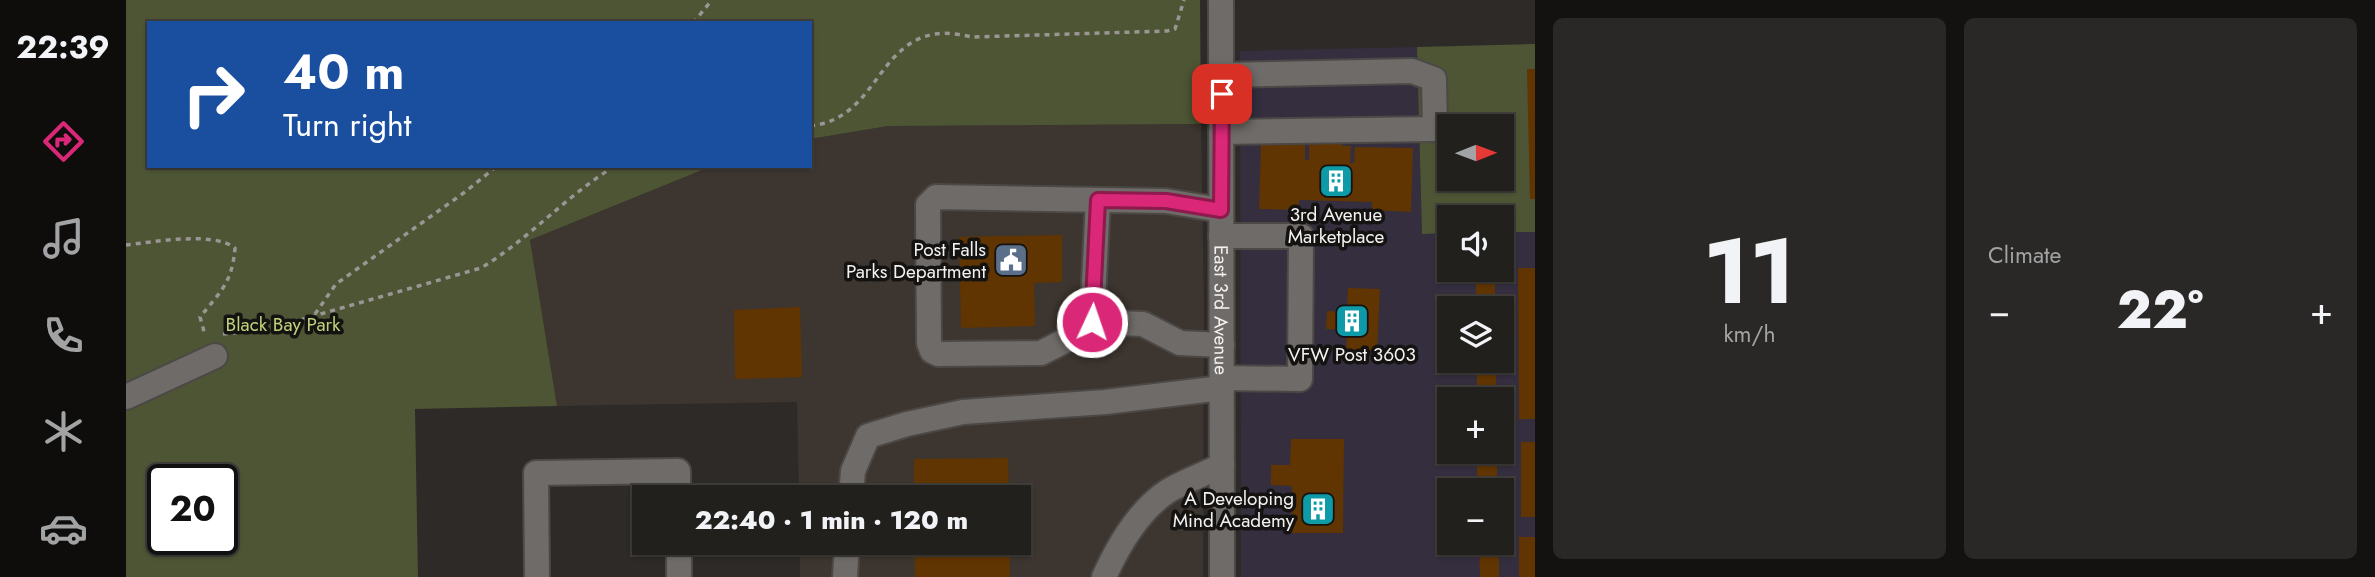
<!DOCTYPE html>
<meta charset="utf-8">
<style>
:root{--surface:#22201d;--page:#2a2826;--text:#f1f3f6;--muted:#a2a3a4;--line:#3f3e3b;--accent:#db2777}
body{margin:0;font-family:Jost,sans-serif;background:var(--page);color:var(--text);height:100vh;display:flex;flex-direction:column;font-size:26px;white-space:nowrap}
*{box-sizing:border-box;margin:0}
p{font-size:23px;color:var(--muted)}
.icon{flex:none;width:38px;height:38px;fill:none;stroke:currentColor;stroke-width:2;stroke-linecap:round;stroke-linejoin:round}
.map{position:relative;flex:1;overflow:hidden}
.side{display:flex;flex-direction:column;gap:18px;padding:18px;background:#131210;width:840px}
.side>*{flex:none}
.guide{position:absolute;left:21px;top:21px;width:665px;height:147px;border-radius:0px;box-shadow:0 2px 5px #0004,0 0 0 2px var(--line);background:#1a4fa0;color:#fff;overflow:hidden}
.needle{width:46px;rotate:89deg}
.controls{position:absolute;left:1311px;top:114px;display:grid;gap:14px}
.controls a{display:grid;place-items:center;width:77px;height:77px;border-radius:0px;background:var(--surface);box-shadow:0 2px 5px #0004,0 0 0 2px var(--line);font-size:35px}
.speed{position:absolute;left:21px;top:464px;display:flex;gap:14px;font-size:35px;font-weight:700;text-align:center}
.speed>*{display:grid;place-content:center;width:91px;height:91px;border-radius:50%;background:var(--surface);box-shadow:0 2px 5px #0004,0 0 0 2px var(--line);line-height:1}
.speed .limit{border:4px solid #111;border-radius:10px;background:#fff;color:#111}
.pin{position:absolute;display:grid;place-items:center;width:60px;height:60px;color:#fff;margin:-30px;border-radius:14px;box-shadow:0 4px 10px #0006}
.me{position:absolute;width:77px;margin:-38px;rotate:3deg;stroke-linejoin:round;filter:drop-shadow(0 0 5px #0008)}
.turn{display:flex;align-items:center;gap:24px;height:147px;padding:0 21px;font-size:32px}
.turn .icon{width:91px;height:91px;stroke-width:2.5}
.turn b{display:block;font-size:49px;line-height:60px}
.big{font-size:52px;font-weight:800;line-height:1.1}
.side .tile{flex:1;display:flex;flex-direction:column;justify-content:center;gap:10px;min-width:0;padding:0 24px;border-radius:10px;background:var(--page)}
.side .dial{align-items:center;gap:0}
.dial b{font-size:91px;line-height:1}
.heat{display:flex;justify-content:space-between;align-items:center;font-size:38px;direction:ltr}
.side .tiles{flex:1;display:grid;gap:18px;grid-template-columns:repeat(2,1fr)}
.trip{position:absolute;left:506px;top:485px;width:399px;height:70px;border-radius:0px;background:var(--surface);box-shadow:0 2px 5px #0004,0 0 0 2px var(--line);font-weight:800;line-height:70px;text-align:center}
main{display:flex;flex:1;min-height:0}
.tabs{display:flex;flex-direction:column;width:126px;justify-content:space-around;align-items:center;background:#0e0d0c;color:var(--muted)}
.tabs .icon{width:49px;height:49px}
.tabs .active{color:var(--accent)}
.tabs b{font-size:32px;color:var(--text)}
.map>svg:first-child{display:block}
.commercial{fill:#342e3f;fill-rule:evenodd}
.built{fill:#3d352f}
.green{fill:#4d5535;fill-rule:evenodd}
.building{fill:#603501}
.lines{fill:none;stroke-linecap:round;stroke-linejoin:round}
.minor-casing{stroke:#4b4846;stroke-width:28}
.path{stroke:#999694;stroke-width:3.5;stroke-dasharray:5 5;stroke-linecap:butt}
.minor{stroke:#6f6b68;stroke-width:24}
.route-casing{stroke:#8e194d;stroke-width:18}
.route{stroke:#db2777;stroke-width:12}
.labels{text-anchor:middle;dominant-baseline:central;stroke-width:7;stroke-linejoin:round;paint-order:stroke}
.poi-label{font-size:19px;fill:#f4f2f1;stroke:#141311}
.street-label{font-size:19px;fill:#f4f2f1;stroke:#141311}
.park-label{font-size:19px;fill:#bed27b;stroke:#141311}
</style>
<main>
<nav class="tabs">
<b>22:39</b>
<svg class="icon active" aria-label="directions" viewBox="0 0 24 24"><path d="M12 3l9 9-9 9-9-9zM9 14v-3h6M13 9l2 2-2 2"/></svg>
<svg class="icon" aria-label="music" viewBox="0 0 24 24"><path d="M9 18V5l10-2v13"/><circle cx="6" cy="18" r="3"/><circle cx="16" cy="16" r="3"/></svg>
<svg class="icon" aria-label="phone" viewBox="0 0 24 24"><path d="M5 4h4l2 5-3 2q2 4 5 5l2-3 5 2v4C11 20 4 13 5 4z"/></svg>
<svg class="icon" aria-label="climate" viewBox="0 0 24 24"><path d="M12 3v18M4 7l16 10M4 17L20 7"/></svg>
<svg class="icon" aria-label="car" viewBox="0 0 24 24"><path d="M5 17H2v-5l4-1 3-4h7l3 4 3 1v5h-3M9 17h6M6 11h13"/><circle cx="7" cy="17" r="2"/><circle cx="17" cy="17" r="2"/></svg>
</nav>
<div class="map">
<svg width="1409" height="577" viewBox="0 0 1409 577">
<rect width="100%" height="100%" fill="#2d2a27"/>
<!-- commercial -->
<path class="commercial" d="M1291,47L1296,233H1323V270H1376V232H1409V577H1115L1114,51ZM1323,308H1376V360H1323ZM1323,399H1376V452H1323ZM1323,490H1376V542H1323Z"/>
<!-- built -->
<path class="built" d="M1075,124L1078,305L1077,577H674V543L892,542V497H673L671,402L431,406L404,240L586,166H684V139L762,126Z"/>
<!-- green -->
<path class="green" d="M0,0H1074L1075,124L762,126L684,139V23H23V166H586L404,240L431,406L289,409L292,577H0ZM37,480H96V539H37Z
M1409,44V232H1376V217H1323V233L1296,234L1291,47ZM1323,126H1376V178H1323Z"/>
<!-- building -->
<path class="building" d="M1401,69H1409V199H1404Z
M1192,125H1216V146H1225L1224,163H1228L1229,147L1287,148L1285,212L1246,210V202L1173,200L1172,210L1133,209L1135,144L1179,145V160H1183V144L1191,145Z
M936,235V282L908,283L909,326L835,328L833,237Z
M1392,268H1409V419H1393Z
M1350,284H1369V308H1350Z
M1222,288L1254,289L1251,351L1220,350L1221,330L1200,329L1201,311L1221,312Z
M674,307L676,377L609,379L608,310Z
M1351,360H1370V399H1351Z
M1165,439H1218L1217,533H1166V486L1145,485V465H1164Z
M1395,442H1409V517H1395Z
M1351,452H1371V490H1351Z
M882,458L883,497H788V459Z
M1393,537H1409V577H1393Z
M789,542H883L884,577H789Z
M1353,542H1373V577H1354Z"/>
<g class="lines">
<!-- minor casing -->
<g class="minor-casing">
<g id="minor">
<path id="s1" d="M1095,0L1096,577"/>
<path d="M1095,132L1309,129L1308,79L1286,71L1096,75"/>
<path d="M972,200L966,322L956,332L915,353L812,354L806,351L803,343L802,205L810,197L1040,201L1095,210"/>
<path d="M1095,236H1175L1174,379L1096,378"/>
<path d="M966,322L1017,324L1054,343L1096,345"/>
<path d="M0,397L89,356"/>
<path d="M725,497L727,471L742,436L781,424L837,412L979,402L1096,388"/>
<path d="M553,542V577"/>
<path d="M411,577L410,473L552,471V497"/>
<path d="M719,577L721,542"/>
<path d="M978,577C992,546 1013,510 1042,491C1059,481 1079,474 1096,465"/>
</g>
</g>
<!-- path -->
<path class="path" d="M567,23L586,0
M684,126C750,119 750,44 809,34C821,32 835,35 847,37L1041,31L1049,29L1058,0
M0,245C27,242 88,231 109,248C106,283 95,291 74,317L79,335
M189,314L210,284L339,192L371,166
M97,334L139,330L355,268C403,239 441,195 489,166"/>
<!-- minor -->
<use href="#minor" class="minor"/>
</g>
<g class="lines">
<!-- route casing -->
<g class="route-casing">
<path id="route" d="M966,322L972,200L1040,201L1095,210L1096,94"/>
</g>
<!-- route -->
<use href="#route" class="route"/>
</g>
<!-- icons -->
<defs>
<g id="building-square" transform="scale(1.75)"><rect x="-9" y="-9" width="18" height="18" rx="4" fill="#0f9aa8" stroke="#141311"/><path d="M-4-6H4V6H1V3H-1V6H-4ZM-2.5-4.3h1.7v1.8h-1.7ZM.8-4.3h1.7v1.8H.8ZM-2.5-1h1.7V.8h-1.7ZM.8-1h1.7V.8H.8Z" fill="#fff"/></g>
<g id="civic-square" transform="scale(1.75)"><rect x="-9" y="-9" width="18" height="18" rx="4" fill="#5c6f8a" stroke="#141311"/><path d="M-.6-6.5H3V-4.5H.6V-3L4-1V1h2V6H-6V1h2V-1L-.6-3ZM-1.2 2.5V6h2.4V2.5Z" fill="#fff"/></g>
</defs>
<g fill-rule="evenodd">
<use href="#building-square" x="1210" y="181"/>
<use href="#civic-square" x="885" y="260"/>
<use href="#building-square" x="1226" y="321"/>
<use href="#building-square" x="1192" y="509"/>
</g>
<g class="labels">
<!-- poi labels -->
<g class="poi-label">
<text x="1210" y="214">3rd Avenue<tspan x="1210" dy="22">Marketplace</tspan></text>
<text x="860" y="249" text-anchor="end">Post Falls<tspan x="860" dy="22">Parks Department</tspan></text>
<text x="1226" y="354">VFW Post 3603</text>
<text x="1168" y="498" text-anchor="end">A Developing<tspan x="1168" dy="22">Mind Academy</tspan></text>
</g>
<!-- street labels -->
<g class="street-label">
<text stroke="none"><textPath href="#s1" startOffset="310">East 3rd Avenue</textPath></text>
</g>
<!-- park labels -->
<g class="park-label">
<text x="157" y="324">Black Bay Park</text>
</g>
</g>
</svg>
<div class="controls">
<a><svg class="needle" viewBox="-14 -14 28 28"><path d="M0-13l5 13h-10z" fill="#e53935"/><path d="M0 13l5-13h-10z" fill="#a2a3a4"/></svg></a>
<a><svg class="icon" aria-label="sound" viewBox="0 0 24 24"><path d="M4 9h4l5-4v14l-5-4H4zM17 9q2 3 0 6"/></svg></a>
<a><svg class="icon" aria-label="layers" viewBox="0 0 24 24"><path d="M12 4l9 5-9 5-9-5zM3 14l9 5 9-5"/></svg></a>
<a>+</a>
<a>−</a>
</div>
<div class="speed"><div class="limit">20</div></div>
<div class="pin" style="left:1096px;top:94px;background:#d93025"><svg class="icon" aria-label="arrive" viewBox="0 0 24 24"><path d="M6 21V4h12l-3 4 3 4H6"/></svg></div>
<svg class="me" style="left:966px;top:322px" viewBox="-20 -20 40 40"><circle r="17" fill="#db2777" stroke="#fff" stroke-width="3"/><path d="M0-11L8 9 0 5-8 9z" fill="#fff"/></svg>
<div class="trip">22:40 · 1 min · 120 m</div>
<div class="guide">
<div class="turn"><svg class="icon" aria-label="right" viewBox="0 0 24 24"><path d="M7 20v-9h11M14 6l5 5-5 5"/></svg><div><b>40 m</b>Turn right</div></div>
</div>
</div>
<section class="side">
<div class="tiles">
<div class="tile dial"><b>11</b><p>km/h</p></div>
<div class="tile"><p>Climate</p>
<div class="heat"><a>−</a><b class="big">22°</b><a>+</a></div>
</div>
</div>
</section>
</main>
